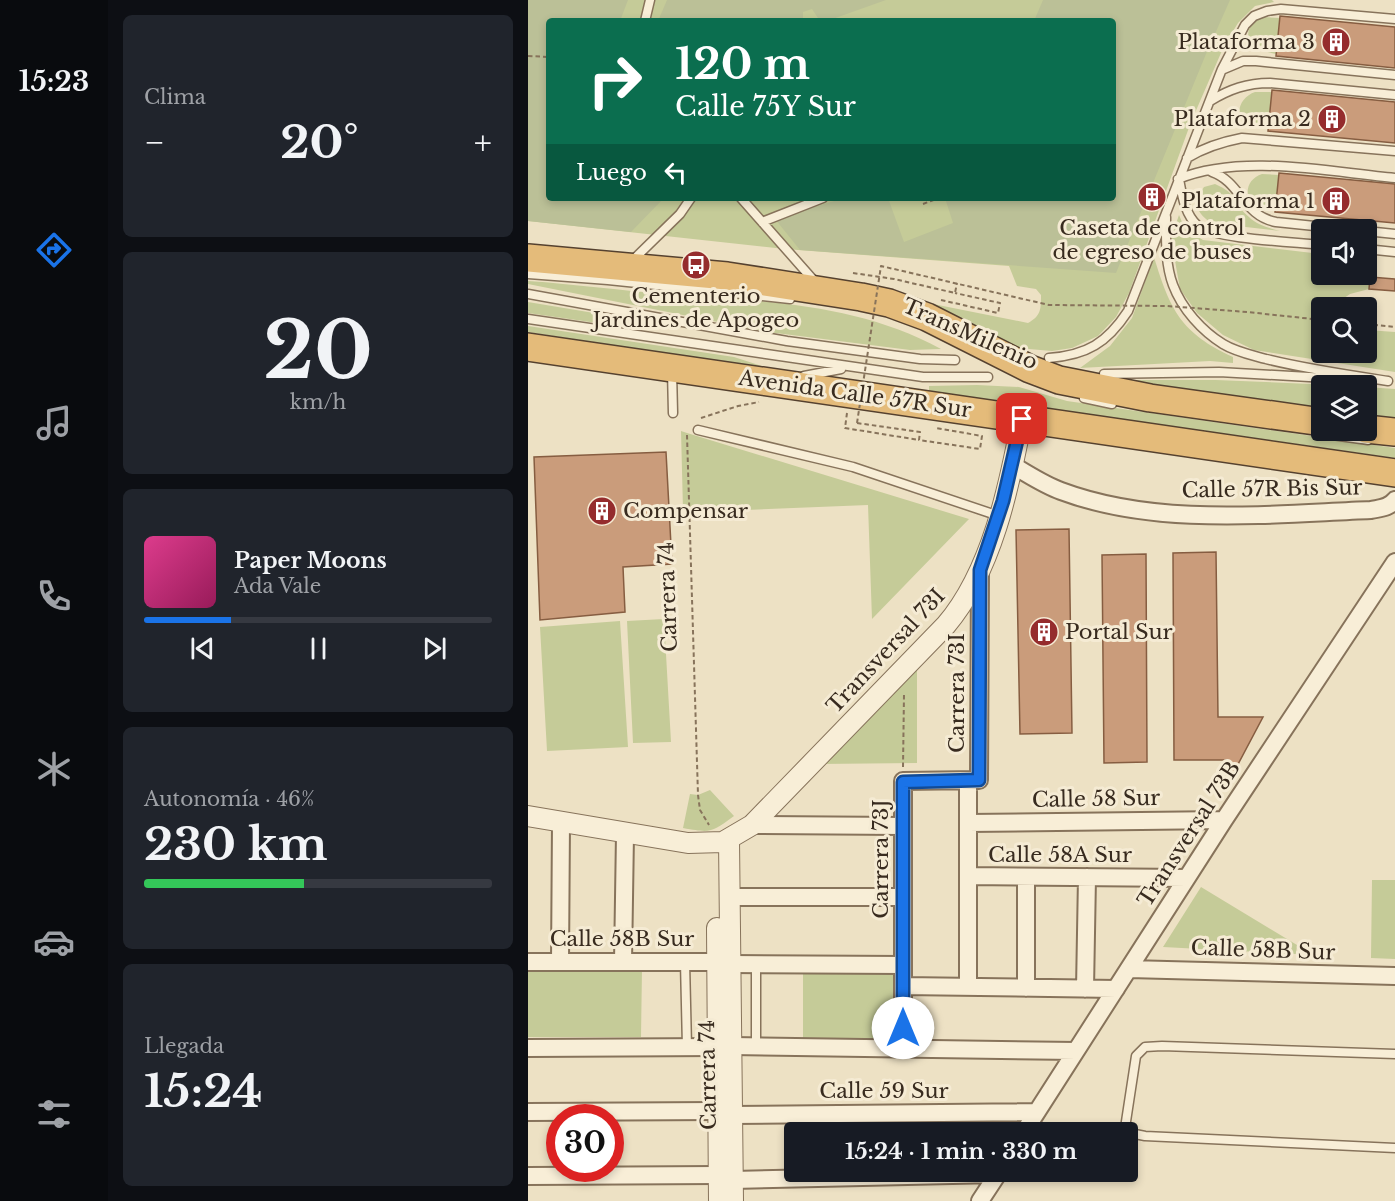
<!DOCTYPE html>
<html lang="es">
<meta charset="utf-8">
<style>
:root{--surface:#171b24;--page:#20242c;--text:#f1f3f6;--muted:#9ea1a6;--line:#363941;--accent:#1a73e8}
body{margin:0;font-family:"Libre Baskerville",serif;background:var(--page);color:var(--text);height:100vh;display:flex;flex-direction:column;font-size:22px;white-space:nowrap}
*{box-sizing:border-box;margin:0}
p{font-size:20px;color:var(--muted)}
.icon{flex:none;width:33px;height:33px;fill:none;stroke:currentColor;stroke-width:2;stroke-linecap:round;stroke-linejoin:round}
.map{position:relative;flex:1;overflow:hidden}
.sheet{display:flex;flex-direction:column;gap:15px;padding:15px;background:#0d0f14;width:420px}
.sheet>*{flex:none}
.banner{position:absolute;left:18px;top:18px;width:570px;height:183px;border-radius:6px;box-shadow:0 3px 9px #0003;background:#0b6e4f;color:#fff;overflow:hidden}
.tools{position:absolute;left:783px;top:219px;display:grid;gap:12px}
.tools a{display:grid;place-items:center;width:66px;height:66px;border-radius:6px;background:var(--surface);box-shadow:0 3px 9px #0003;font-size:30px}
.speed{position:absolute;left:18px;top:1104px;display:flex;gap:12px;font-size:30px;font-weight:700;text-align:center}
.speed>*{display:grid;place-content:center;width:78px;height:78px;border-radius:50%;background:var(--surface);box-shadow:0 3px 9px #0003;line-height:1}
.speed .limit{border:9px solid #d22;background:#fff;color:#111}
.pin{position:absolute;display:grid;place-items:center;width:51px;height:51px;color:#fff;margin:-26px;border-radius:12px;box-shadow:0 3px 9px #0006}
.me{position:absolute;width:66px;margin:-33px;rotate:0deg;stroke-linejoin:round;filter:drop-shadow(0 0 4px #0008)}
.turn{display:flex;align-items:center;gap:21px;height:126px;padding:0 30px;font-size:27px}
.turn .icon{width:78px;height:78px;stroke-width:2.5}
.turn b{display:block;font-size:42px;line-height:51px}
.then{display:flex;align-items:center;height:57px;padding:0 30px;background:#0003;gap:12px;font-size:22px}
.big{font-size:45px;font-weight:700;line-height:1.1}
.sheet .tile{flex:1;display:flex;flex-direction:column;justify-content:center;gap:9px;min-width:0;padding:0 21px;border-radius:9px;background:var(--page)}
.sheet .dial{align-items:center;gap:0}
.dial b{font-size:78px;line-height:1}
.song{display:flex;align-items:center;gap:18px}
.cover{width:72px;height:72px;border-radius:9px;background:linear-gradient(135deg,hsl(330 70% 55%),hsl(330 70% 35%))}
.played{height:6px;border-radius:3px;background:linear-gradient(90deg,var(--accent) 25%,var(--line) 25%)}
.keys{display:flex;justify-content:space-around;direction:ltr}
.heat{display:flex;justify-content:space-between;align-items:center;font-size:33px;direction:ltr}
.charge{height:9px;border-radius:4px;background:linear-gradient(90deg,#34c759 46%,var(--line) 0)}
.trip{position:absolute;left:256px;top:1122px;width:354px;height:60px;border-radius:6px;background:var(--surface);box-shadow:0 3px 9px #0003;font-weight:700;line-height:60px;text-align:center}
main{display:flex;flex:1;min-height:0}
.tabs{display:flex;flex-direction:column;width:108px;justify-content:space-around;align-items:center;background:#090b0e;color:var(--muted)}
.tabs .icon{width:42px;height:42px}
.tabs .selected{color:var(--accent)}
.tabs b{font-size:27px;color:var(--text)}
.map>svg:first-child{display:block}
.green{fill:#c5cb98;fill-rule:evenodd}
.cemetery{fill:#bbc097}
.building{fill:#ca9c7b;stroke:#865d41;stroke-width:1.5}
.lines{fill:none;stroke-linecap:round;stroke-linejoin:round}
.service-casing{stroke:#87735b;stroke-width:11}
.minor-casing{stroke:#87735b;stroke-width:20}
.tertiary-casing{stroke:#87735b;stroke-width:22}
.trunk-casing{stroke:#55412f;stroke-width:30}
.path{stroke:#87735b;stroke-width:2;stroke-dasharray:4.5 3;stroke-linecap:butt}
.service{stroke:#f8eed7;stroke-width:8}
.minor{stroke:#f8eed7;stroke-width:16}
.tertiary{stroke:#f8eed7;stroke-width:20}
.trunk{stroke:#e4bb7a;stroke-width:27}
.path-bridge{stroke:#87735b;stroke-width:2;stroke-dasharray:4.5 3;stroke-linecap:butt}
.route-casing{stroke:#114b97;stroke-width:15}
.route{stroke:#1a73e8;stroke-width:10}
.labels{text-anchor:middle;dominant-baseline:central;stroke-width:6;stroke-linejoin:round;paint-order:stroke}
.poi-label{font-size:21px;fill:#382b1f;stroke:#f5ebd4;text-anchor:end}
.street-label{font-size:21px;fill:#382b1f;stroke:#f5ebd4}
</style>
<main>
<nav class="tabs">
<b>15:23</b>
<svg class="icon selected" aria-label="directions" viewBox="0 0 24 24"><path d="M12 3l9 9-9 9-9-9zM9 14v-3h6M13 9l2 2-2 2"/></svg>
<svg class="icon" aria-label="music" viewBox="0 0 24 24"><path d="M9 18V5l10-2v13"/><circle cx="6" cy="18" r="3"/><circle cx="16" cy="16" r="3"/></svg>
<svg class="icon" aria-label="phone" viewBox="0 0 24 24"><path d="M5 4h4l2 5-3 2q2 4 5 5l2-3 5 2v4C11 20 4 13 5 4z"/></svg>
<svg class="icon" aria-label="climate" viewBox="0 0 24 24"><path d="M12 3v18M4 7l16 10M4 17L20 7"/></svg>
<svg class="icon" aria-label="car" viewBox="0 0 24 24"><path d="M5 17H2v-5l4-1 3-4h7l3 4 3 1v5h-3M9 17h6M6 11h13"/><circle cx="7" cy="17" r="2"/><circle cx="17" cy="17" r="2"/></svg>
<svg class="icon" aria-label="filters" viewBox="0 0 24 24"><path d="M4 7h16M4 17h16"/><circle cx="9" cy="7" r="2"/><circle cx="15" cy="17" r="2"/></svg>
</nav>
<section class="sheet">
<div class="tile"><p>Clima</p>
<div class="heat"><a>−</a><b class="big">20°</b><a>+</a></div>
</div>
<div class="tile dial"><b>20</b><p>km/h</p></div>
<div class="tile">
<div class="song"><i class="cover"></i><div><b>Paper Moons</b><p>Ada Vale</p></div></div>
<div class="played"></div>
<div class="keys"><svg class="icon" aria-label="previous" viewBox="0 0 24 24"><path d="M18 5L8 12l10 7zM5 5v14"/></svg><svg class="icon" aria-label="pause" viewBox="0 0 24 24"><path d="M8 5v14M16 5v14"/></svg><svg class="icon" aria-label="next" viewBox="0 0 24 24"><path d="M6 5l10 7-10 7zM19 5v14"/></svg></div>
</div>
<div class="tile"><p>Autonomía · 46%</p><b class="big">230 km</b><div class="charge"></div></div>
<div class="tile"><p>Llegada</p><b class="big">15:24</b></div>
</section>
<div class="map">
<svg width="867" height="1201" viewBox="0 0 867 1201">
<rect width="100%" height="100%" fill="#ede1c4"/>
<!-- green -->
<path class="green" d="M0,0H744L746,2L727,6L710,23L696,46L663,122L601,293L588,317L570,336L544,348L524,351L489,348L395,302L500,323C513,316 513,309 513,295L508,289L489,286L481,266L257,249L0,221ZM21,21H585V198H21Z
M735,17L752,18L748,54L726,49C716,37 719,22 735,17Z
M727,92H744L740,128C734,128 726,128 721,125C704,116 712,97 727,92Z
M734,174L751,175L747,211L726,206C715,194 719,179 734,174Z
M687,184C711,194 705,204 721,217C729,225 741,228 752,231L683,223C667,211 665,203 676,187Z
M651,215L657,229L675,240L793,254L794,274H838L839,259H840L843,265L841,289L822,294L803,307L794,308V352H838L839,330L867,332V372L726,350L695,335L669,313L652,289L643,238Z
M626,257C642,310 653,333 705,357V363L682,361L552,368L582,346L604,318Z
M0,281C47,284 94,291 141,294C233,301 330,303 413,349L382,350L240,332L0,284Z
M0,302L78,315L76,324L0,313Z
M0,326L206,357L246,370L0,332Z
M581,380H688L806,385L794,386L793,413Z
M449,385L491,387L539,401L867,448V458L401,392V386Z
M838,387L867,389V422L839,418Z
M153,431L159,433L441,519L344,619L340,505L169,512L155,510Z
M136,619L143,742L105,743L99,621Z
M92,621L100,747L19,751L12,627Z
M389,670V763L291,764Z
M182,790L206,816C183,833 183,833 155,828L162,794L170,795Z
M844,880H867V959L843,958Z
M673,887L769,945L768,954L635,947Z
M0,969H114L113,1037H0Z
M275,970L370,971V1041H275Z"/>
<!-- cemetery -->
<path class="cemetery" d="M0,0H100L92,21H21V198H136L103,232L0,221Z
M139,0H358L299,21H292L284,9L275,12V21H130Z
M515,0H702L678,54L588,273L272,250L247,219L316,198H360L376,242L425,223L417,198H585V21H506Z"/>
<!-- building -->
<path class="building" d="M752,16L867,27V68L748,56Z
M744,90L867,102V143L740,131Z
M751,173L867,184V223L747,212Z
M842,277L867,279V291L841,289Z
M138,452L144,564L95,567L97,612L12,620L6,457Z
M541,529L544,733L492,734L488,530Z
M688,552L690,717H735L698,787V760H646L645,553Z
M618,554L619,762L576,763L574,555Z"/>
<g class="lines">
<!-- service casing -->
<g class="service-casing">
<path id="service" d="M117,21L122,0
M696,69L715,61H728L867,75
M682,101C702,89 719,83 742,83L867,95
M659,158C677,147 693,142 714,138L867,151
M684,172C713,182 715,216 748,222L825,230
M650,179C714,153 800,172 867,178
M651,179C654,195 657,215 670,226C687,239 768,242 794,245
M213,198L287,282
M638,217C638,239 637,264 645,285C654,309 674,331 695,344C708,352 724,355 738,359C778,369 820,375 860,381
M234,222L295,198
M838,231L867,234
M838,249L867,252
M104,261L152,214L163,198
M0,274L80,280L262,299
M0,294L259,341L392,359L427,360
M0,319L395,377H460
M521,358C559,355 579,343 600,311L694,69L717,25L726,16L739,11L753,9L867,19
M144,371L145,413
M576,374L691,372L816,379
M276,376L313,369
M556,398L584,404
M170,430L325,467L471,516
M790,433L840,440
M157,962L159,1047
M228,964V1046
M867,1054L634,1046L617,1047L608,1056L597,1128L602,1133L617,1136L867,1148"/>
</g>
<!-- minor casing -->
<g class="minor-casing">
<path id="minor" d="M484,465C500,474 516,485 533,491C629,527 742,514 843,510C852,508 861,508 867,500
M440,781V987
M440,823L696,820
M224,825L375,826
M440,876L659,878
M202,897H375
M0,962H189
M32,962L33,823
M95,962L97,834
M203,964L375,965
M601,969L867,976
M375,986L588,989
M498,988V877
M557,989L559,877
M204,1046L548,1051
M0,1048L190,1047
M375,1049V781L451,780L452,570
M0,1112L190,1111
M204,1115L509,1112
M496,1132L696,820L867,562
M0,1176L191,1175
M205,1180L469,1174
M452,1201L471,1172"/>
</g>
<!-- tertiary casing -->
<g class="tertiary-casing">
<path id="tertiary" d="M0,816L160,843L195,842L224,825L418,625C464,571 481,487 494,419
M201,840L205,1201
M189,928L191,1201"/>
</g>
<!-- trunk casing -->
<g class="trunk-casing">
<path id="trunk" d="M0,258L199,276L333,297L361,303L399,317L502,369L531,380L622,398L794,422
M0,347L867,473
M838,429L867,432"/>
</g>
<!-- path -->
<path class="path" d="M0,56L21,57
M395,204L411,198
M325,273L366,279L427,293L429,283
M413,300L470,313L472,303L427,293
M838,324L867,327
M319,413L317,428L391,440
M173,418L210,406L231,402
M329,423L392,432L391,440L452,449L454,436L408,428
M159,435L170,795L172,810L181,825
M375,767L376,694"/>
<!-- service -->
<use href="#service" class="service"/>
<!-- minor -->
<use href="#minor" class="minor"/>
<!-- tertiary -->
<use href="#tertiary" class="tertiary"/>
<!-- trunk -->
<use href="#trunk" class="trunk"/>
<!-- path-bridge -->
<path class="path-bridge" d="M329,423L353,266L521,305L639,306L719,312L794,320"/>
</g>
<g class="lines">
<!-- route casing -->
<g class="route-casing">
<path id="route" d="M375,1028V782L451,780L452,570L475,501L494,419"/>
</g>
<!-- route -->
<use href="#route" class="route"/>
</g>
<!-- icons -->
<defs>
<g id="building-disc" transform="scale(1.5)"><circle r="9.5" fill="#952c2d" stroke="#f5ebd4"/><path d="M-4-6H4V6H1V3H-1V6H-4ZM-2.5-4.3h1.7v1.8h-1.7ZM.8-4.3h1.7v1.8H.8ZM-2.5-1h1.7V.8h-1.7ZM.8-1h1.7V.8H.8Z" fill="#fff"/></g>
<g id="bus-disc" transform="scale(1.5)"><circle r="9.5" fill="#952c2d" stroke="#f5ebd4"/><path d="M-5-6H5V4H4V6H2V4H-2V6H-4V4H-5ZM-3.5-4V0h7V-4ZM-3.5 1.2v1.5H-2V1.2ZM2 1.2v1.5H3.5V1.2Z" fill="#fff"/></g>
</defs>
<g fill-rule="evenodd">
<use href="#building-disc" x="808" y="42"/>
<use href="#building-disc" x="804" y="119"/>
<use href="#building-disc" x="624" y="197"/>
<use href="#building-disc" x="808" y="201"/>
<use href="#bus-disc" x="168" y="265"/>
<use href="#building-disc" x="74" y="511"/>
<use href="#building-disc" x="516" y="632"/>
</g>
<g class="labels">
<!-- poi labels -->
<g class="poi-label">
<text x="787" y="42">Plataforma 3</text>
<text x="783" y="119">Plataforma 2</text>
<text x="787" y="201">Plataforma 1</text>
<text x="624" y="228" text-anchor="middle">Caseta de control<tspan x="624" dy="24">de egreso de buses</tspan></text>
<text x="168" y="296" text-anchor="middle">Cementerio<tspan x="168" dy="24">Jardines de Apogeo</tspan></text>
<text x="95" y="511" text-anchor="start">Compensar</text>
<text x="537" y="632" text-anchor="start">Portal Sur</text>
</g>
<!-- street labels -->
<g class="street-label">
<text transform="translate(442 334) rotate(24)">TransMilenio</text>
<text transform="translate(327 394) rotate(8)">Avenida Calle 57R Sur</text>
<text transform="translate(744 489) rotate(-1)">Calle 57R Bis Sur</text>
<text transform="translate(140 597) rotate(-92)">Carrera 74</text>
<text transform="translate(358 651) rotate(-47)">Transversal 73I</text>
<text transform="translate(429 693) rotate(-90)">Carrera 73I</text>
<text transform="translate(568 799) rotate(-1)">Calle 58 Sur</text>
<text transform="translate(661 834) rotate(-57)">Transversal 73B</text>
<text x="532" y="855">Calle 58A Sur</text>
<text transform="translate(353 859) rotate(-90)">Carrera 73J</text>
<text x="94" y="939">Calle 58B Sur</text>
<text transform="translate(735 950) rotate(2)">Calle 58B Sur</text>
<text transform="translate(180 1075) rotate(-91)">Carrera 74</text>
<text x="356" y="1091">Calle 59 Sur</text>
</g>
</g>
</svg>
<div class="tools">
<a><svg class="icon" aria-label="sound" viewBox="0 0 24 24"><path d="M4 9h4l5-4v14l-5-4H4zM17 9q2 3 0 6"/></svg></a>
<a><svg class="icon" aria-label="search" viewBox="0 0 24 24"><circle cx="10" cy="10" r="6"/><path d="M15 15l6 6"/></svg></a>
<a><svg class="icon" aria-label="layers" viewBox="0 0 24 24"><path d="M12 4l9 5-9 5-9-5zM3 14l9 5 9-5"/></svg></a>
</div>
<div class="speed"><div class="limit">30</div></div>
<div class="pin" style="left:494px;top:419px;background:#d93025"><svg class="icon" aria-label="arrive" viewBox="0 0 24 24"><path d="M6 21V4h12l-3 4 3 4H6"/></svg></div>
<svg class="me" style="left:375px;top:1028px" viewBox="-20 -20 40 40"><circle r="19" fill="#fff"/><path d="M0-13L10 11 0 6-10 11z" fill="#1a73e8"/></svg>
<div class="trip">15:24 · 1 min · 330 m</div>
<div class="banner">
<div class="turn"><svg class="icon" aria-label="right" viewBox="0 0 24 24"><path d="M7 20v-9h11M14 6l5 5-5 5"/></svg><div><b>120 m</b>Calle 75Y Sur</div></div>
<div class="then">Luego<svg class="icon" aria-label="left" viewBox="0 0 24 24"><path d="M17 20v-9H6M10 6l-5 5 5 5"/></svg></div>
</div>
</div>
</main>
